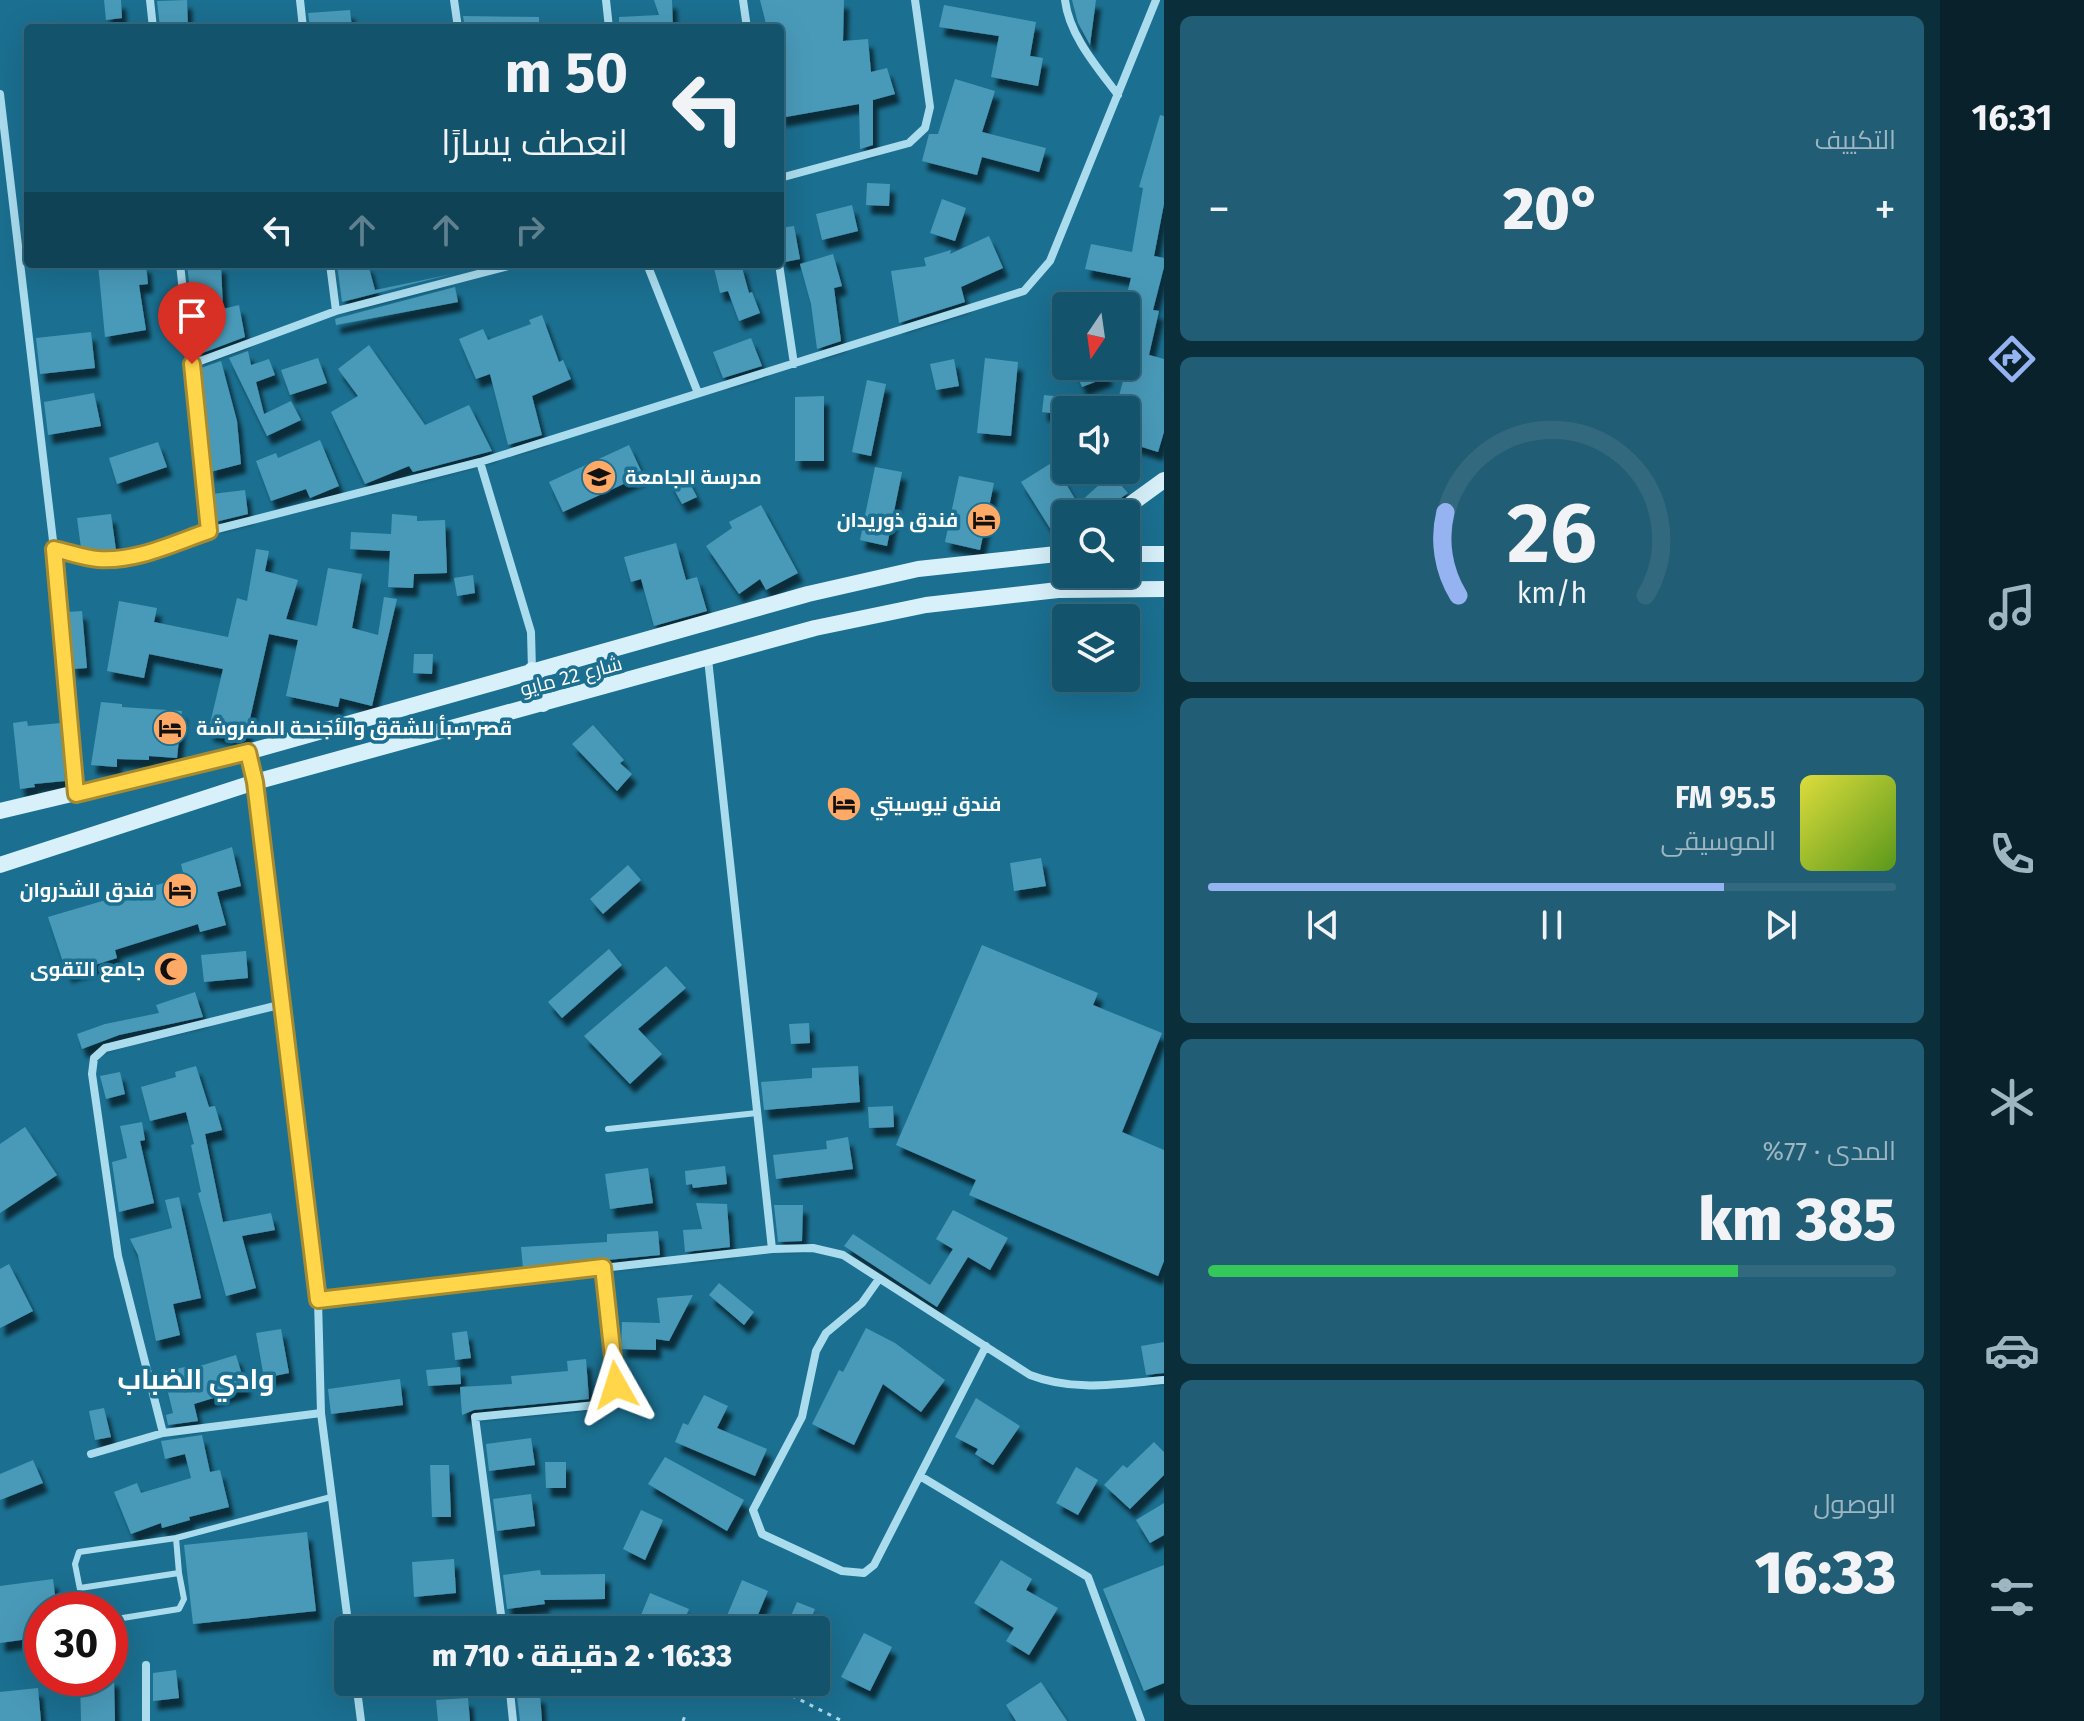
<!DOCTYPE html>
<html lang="ar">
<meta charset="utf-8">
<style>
:root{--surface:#14536c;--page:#215d74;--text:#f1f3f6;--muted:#9db6c2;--line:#33697f;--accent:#95b2f1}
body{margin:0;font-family:"Fira Sans",Cairo,sans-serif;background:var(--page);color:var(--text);direction:rtl;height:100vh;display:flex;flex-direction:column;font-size:30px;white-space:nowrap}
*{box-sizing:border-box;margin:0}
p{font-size:26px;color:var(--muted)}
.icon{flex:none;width:44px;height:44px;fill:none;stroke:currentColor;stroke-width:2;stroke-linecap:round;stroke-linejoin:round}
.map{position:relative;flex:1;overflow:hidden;direction:ltr}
.drawer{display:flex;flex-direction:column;gap:16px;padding:16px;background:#0b2e3b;width:776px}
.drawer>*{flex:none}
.hud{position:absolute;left:24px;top:24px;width:760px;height:244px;border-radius:8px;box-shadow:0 8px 32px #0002,0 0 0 2px var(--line);direction:rtl;background:#14536c;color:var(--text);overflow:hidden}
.needle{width:52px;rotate:193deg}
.controls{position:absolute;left:1052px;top:292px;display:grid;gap:16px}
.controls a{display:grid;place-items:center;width:88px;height:88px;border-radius:8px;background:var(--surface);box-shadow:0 8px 32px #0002,0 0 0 2px var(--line);font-size:40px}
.speed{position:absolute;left:24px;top:1592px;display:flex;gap:16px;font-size:40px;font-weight:700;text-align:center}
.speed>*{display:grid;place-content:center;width:104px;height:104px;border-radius:50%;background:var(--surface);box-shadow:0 8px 32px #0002,0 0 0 2px var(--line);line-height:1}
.speed .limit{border:12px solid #d22;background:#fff;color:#111}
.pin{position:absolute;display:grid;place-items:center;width:68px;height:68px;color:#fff;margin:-82px -34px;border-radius:50% 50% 50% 0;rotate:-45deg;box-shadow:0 0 8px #0007}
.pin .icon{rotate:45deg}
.me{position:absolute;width:88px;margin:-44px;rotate:354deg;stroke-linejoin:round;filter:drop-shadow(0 0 6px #0008)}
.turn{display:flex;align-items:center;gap:28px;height:168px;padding:0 24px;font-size:36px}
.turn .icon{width:104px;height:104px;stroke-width:2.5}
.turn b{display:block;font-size:56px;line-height:68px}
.lanes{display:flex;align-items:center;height:76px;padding:0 24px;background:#0003;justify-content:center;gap:40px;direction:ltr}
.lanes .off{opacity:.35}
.big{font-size:60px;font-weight:800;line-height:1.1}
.drawer .card{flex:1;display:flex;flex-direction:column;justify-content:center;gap:12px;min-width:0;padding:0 28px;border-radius:12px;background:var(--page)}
.drawer .dial{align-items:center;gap:0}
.dial svg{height:208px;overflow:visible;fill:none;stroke:var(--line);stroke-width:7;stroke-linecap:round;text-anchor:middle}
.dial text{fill:var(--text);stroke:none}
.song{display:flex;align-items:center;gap:24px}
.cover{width:96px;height:96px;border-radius:12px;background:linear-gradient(135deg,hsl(60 70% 55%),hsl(90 70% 35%))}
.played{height:8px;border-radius:4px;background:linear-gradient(90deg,var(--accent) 75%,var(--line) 75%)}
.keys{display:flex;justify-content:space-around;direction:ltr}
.heat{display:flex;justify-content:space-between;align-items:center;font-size:44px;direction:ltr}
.charge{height:12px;border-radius:6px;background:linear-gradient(90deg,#34c759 77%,var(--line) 0)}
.trip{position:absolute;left:334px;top:1616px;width:496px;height:80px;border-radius:8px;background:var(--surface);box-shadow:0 8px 32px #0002,0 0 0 2px var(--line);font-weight:800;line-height:80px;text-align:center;direction:rtl}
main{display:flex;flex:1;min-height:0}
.dock{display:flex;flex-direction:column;width:144px;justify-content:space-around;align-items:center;background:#08212b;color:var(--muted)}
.dock .icon{width:56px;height:56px}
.dock .active{color:var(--accent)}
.dock b{font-size:36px;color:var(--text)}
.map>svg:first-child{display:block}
.building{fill:#489ab9;filter:url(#shadow)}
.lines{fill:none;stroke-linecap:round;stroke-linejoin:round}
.path{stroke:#aadcee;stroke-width:3;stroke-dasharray:4 6;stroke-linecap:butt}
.service{stroke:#aadcee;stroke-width:6}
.minor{stroke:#aadcee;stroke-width:8}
.secondary{stroke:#d7f0fa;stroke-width:16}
.route-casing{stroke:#a68a30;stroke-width:20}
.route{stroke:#ffd54a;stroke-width:14}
.labels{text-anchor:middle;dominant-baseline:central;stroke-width:7;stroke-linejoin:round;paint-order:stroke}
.poi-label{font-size:20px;font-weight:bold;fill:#fff;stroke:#1b6f90;text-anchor:start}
.street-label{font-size:20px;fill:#fff;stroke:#1b6f90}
.district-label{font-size:28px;font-weight:bold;fill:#fff;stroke:#1b6f90}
</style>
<main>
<nav class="dock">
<b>16:31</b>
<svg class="icon active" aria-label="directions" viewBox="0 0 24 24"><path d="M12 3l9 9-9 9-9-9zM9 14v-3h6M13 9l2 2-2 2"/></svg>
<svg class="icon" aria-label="music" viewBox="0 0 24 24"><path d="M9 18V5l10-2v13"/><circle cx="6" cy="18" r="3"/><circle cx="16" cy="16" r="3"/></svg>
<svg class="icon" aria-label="phone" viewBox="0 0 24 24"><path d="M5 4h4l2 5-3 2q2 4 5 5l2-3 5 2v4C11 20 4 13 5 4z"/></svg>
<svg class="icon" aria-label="climate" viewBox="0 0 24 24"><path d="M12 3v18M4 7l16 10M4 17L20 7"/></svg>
<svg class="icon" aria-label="car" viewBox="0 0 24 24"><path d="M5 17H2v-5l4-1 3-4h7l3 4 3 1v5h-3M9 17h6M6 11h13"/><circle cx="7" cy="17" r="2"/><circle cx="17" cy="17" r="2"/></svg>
<svg class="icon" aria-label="filters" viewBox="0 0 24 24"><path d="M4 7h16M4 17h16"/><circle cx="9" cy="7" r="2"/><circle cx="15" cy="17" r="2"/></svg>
</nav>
<section class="drawer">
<div class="card"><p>التكييف</p>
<div class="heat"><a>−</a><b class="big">20°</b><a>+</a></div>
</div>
<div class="card dial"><svg viewBox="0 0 100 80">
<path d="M14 69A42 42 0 1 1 86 69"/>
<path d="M14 69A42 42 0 0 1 9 37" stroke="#95b2f1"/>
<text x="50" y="56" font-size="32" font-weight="700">26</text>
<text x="50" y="72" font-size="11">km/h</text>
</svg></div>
<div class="card">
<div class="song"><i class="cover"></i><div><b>95.5 FM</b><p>الموسيقى</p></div></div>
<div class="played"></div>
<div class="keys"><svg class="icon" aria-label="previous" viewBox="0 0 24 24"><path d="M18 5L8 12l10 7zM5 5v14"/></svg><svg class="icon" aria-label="pause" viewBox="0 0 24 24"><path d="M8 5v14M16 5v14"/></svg><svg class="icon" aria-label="next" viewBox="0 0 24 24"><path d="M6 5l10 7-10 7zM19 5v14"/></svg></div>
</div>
<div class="card"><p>المدى · 77%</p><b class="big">385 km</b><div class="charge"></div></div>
<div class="card"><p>الوصول</p><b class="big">16:33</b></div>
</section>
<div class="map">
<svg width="1164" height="1721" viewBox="0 0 1164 1721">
<defs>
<filter id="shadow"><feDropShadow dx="5" dy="9" stdDeviation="2" flood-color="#0009"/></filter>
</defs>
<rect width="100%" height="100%" fill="#1b6f90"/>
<!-- building -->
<path class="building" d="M104,0H121L122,18L106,20Z
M187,0L188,28H160L157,1Z
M654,0H672L673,28H619V17L659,15Z
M760,0H844L843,41L868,39L871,72L887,68L895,94L873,100V145L860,149L859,104L780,118V28H767Z
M1072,0H1096L1090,45L1078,23Z
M944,5L1036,22L1030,56L1043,58L1038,86L991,77L999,36L939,27Z
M350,10L352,28H310L308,13Z
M463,16L539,17V28H465Z
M955,79L995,91L982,132L1046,148L1039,172L982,157L977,175L922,161L929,134H938Z
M1160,115L1164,116V204L1154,256L1164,258V267L1153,310L1159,311L1149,355L1164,359V432L1158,452L1126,442V410H1115L1136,334L1126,331L1124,306L1131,278L1085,269L1091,244L1132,252L1143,188L1139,187Z
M867,183L890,184L889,206L866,205Z
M942,199L966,208L955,241L930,233Z
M852,205L858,231L822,240L816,214Z
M794,226L800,259L785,262L780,257V228Z
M989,236L1003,268L961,287L965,302L899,323L891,271L926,266L924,258L951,250L950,254Z
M833,254L842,286L834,288L841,341L817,349L811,304L800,264Z
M98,264H146L148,284L139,285L146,330L105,337Z
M187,264H221L223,309L239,305L245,337L197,355Z
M337,264H368L375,290L452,274L342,302Z
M732,264H741L749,293L752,292L760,313L739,321L728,291L720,293L714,268Z
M455,287L458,302L336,325L335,319L338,318Z
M542,315L559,362L563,360L571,379L532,396L542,435L508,445L490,374L476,379L459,339L483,329L488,340L531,324L529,320Z
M91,332L95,368L40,374L36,338Z
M751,338L762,366L723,378L713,352Z
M369,345L425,425L469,405L492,451L413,472L409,466L365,484L331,412L358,396L338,369Z
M248,351L251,365L269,359L275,375L256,382L264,414L291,401L301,420L267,436L229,358Z
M318,358L327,383L290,395L281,370Z
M985,358L1018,362L1011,436L977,433Z
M954,359L959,386L936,390L930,364Z
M221,361L237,421L241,464L210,472L201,368Z
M1073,366H1103L1108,377L1082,387Z
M867,380L886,384L871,456L852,452Z
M94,393L101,426L48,435L44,402Z
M1044,395L1074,398L1073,410H1066V415L1042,412Z
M824,396V461H795V397Z
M320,440L339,486L310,498L306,489L271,501L256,461L276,453L278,458Z
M158,442L167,467L117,484L109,458Z
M629,445L643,475L563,512L549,482Z
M1053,462L1078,504L1111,474L1128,493L1110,506L1106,514H1066V525L1053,533L1021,482Z
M875,467L902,472L887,546L860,540Z
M684,472L697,497L682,504L669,480Z
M959,476L994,483L980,550L945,542Z
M245,490L248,514L215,522L212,494Z
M761,505L798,573L766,590L760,579L739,594L706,546L732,528L729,522Z
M111,514L116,550L98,552L81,548L77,518Z
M392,514L417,516V521L445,520L447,573L414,574L413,588L388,587L390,551L350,549L351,532L391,534Z
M676,543L686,580L697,577L707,611L654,626L641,579L631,582L624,557Z
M256,549L269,551L265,571L298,580L286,619L317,626L328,568L362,574L352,628L378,635L384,597L397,599L372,706L340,698L338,707L286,696L298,640L269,634L245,741L208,732L223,669L149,654L144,678L107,671L119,601L157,608L154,622L228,637L237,598L247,601Z
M473,575L475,593L457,596L454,578Z
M82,611L87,668L72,669L67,612Z
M414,654H433L432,674L413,673Z
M101,702L122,704V707L182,711L177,758L149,756V760L117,759V767L91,765Z
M27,721L28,726L61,723L65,781L34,784L35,787L20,789L13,723Z
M593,725L624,760L620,763L632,774L617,791L572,744Z
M232,847L241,886L217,892L226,925L200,932L198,924L115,950L117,958L67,974L48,917L184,877L181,864Z
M1041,858L1046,886L1014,891L1010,863Z
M628,865L641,880L603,914L590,899Z
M982,945L1098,993L1093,1005L1162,1033L1122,1132L1164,1150V1261L1158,1276L969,1195L976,1180L896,1145Z
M609,949L622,965L562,1018L548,1002Z
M246,951L248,978L204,982L201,955Z
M666,966L686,988L638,1029L662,1054L630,1084L584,1036Z
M195,992L203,1017L119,1035L82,1049L77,1034L105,1024L159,1013L156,1005Z
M809,1023L810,1043L791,1044L789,1024Z
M196,1066L209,1107L215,1106L222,1130L205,1134L223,1222L271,1213L275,1230L242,1236L256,1288L226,1296L198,1193L201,1192L191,1145L194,1144L186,1112L150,1121L141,1087L176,1077L175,1072Z
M858,1066L860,1102L764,1110L761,1082L812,1078V1068Z
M120,1072L125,1094L106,1099L100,1076Z
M893,1106L894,1127L869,1128L868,1107Z
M142,1122L145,1140L140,1141L154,1203L119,1212L112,1162L127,1158L120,1126Z
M25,1127L57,1175L0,1213V1144Z
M848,1137L853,1169L776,1179L773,1155L827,1149L826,1141Z
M725,1166L727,1184L693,1188L692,1184L686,1185L685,1171Z
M648,1168L653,1203L610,1209L605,1174Z
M179,1197L201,1298L173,1304L180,1335L156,1341L138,1255L130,1239L172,1228L165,1200Z
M696,1203L727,1204L730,1247L685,1252L683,1230L702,1229Z
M774,1205H803L802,1241L778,1242Z
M953,1210L1008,1238L990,1270L968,1257L937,1307L844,1246L853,1234L930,1285L953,1249L936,1239Z
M658,1231L660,1255L523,1268L521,1247L607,1242V1234Z
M9,1264L33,1311L0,1328V1269Z
M719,1283L754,1312L744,1325L709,1295Z
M693,1295L669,1341L656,1339V1350L621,1349L622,1322L660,1323L657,1298Z
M866,1328L895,1343L945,1380L921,1412L883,1384L854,1445L812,1424L839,1370L843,1372Z
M281,1329L289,1373L264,1378L256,1333Z
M467,1331L471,1358L455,1360L452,1333Z
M1164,1342V1373L1146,1375L1141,1346Z
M236,1355L246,1388L194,1404L198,1421L168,1425L166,1415L173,1413L163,1372L189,1366L190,1369Z
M586,1359L589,1399L474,1410L462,1415L460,1387L512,1384L511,1376L568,1371L567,1361Z
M460,1367L461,1384L428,1386L426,1370Z
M400,1379L403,1405L331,1414L328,1389Z
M704,1395L728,1406L717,1428L767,1449L755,1476L675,1442L683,1423L688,1425Z
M976,1398L1020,1426L993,1465L975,1454L978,1449L955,1437Z
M104,1408L111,1437L95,1440L89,1411Z
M202,1435L210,1472L220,1470L229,1507L189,1517L190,1520L162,1528L161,1523L131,1534L114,1492L137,1483L141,1493L191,1478L185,1454L165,1459L161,1441Z
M531,1438L535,1465L489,1471L486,1444Z
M1154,1442L1164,1452V1475L1130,1509L1104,1485L1123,1465L1127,1468Z
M665,1457L744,1500L727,1531L648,1484Z
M33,1460L43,1483L0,1500V1474Z
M545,1462H566V1488H546Z
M430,1465H449L451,1517H432Z
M1076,1467L1098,1480L1078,1515L1056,1503Z
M531,1494L535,1526L497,1531L493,1499Z
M1164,1503V1535L1150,1543L1136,1520Z
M641,1510L663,1520L645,1560L623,1549Z
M307,1532L316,1611L193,1624L184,1545Z
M454,1559L456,1593L414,1597L412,1562Z
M1001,1560L1032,1579L1026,1590L1058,1608L1029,1655L1006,1641L1014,1628L974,1603Z
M1164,1565V1683L1144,1691L1103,1589Z
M540,1570L541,1575L605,1574V1599L544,1600L545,1604L507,1609L503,1575Z
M53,1579L57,1610H42V1637L0,1643V1586Z
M742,1580L768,1591L752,1629L726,1618Z
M650,1593L689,1609L680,1630H635Z
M797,1602L815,1609L806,1630H785Z
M864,1633L892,1647L870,1691L841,1677Z
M176,1670L179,1698L153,1701V1673Z
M80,1678H114L115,1721H81Z
M1041,1682L1067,1721H1016L1006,1705Z
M38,1688L41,1721H0V1692Z
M540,1694L542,1721H520L517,1696Z
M468,1698L470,1721H438L436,1700Z"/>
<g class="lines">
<!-- path -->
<path class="path" d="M765,1682L842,1721
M683,1721L686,1713"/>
<!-- service -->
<path class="service" d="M608,1129L757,1113
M80,1588L179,1573L176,1538
M84,1610L75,1564L79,1552L176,1538L331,1497
M110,1620L179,1609L184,1599L179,1573"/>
<!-- minor -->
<path class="minor" d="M150,0L153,28
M300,0L303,28
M454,0L458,28
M606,0L609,28
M743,0L747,28
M1065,0C1069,35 1097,67 1118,95
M0,94L54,549L76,793
M780,178L909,143L925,128L930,107L915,0
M180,264L209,531
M330,264L336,311
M647,264L698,393
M779,264L794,364
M192,364L336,311L516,264
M480,462L531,632L532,670
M54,549L98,559L144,554L209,531L480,462L1024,291L1050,261L1156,0
M708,659L772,1249
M255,782L318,1300L321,1413L349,1630
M879,1279L862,1303L826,1333L816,1351L802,1417L753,1510L762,1534L842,1571L864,1573L874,1565L986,1346
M318,1300L772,1249L813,1248L843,1255L1030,1375C1074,1392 1117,1384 1164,1380
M163,1433L118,1256L92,1074L94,1058L105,1048L283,1004
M91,1454L163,1433L321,1413
M920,1476L1088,1577L1141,1721
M503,1630L475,1417L606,1404L616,1385L603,1267
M356,1682L361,1721
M509,1682L513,1721
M146,1721V1665"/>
<!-- secondary -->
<path class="secondary" d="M1117,514L1164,480
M1126,554H1164
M532,670L543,704
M248,752L255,782
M0,811L248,752L808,594L918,569L1066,553
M0,865L255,782L815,628L926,605L1058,590L1164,589"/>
</g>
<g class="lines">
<!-- route casing -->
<g class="route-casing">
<path id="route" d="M192,364L209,531C174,543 136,562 98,559C84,558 68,552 54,549L76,794L248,752L255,782L318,1300L603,1267L616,1385"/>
</g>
<!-- route -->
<use href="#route" class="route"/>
</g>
<!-- icons -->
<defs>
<g id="school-disc" transform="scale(1.8)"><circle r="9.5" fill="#ffa967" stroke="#1b6f90"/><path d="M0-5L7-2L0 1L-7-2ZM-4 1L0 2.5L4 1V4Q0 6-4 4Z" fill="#111"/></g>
<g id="hotel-disc" transform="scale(1.8)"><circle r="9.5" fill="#ffa967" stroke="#1b6f90"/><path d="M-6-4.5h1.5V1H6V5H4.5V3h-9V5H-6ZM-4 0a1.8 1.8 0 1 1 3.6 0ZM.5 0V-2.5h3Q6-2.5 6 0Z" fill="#111"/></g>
<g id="mosque-disc" transform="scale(1.8)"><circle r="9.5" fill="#ffa967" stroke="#1b6f90"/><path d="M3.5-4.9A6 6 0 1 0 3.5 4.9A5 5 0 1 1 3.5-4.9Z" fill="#111"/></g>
</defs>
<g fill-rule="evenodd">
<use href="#school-disc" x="599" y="477"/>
<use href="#hotel-disc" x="984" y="520"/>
<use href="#hotel-disc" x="170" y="728"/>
<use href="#hotel-disc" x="844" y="804"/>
<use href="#hotel-disc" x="180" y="890"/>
<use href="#mosque-disc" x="171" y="969"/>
</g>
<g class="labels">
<!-- poi labels -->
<g class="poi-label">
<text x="625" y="477">مدرسة الجامعة</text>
<text x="958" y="520" text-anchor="end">فندق ذوريدان</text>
<text x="196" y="728">قصر سبأ للشقق والأجنحة المفروشة</text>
<text x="870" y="804">فندق نيوسيتي</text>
<text x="154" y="890" text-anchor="end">فندق الشذروان</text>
<text x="145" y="969" text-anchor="end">جامع التقوى</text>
</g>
<!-- street labels -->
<g class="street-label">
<text transform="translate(571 676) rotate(-15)">شارع 22 مايو</text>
</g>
<!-- district labels -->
<g class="district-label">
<text x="196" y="1379">وادي الضباب</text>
</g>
</g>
</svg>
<div class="controls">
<a><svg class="needle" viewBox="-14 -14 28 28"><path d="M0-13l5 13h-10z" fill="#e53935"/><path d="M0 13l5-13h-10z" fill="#9db6c2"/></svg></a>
<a><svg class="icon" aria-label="sound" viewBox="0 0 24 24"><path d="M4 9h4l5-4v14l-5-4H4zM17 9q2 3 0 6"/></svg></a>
<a><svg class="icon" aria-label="search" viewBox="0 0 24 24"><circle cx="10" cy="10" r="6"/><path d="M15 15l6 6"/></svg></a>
<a><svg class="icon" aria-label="layers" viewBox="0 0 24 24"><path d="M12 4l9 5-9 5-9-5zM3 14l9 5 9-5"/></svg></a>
</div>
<div class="speed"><div class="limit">30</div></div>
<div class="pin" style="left:192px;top:364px;background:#d93025"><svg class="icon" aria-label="arrive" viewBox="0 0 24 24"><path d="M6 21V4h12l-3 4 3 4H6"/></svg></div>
<svg class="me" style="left:616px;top:1385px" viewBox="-20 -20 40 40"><path d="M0-17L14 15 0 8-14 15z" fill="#ffd54a" stroke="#fff" stroke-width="4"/></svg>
<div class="trip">16:33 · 2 دقيقة · 710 m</div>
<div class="hud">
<div class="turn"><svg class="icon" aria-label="left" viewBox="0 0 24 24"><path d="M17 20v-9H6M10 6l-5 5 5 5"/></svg><div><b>50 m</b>انعطف يسارًا</div></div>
<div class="lanes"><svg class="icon" aria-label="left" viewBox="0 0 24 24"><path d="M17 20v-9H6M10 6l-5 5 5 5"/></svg><svg class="icon off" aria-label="ahead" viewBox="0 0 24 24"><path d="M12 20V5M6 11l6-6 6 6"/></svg><svg class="icon off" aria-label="ahead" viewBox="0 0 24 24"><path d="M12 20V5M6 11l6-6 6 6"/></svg><svg class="icon off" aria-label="right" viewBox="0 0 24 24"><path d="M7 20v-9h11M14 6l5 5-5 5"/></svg></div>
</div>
</div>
</main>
